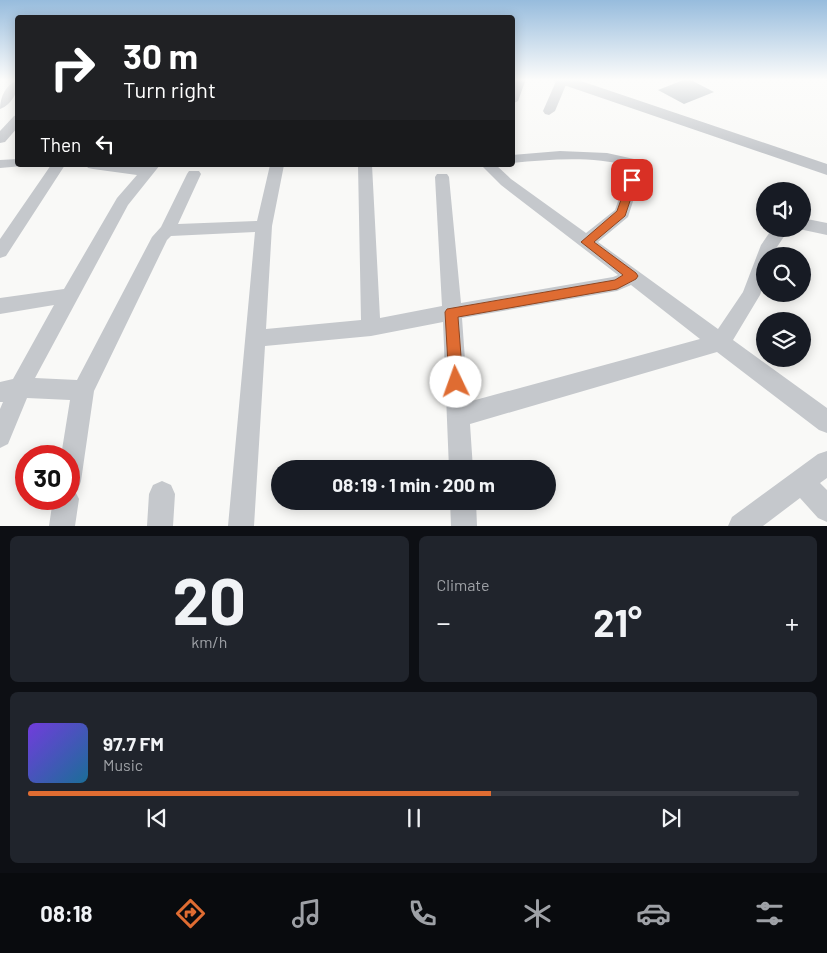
<!DOCTYPE html>
<meta charset="utf-8">
<style>
:root{--surface:#171b24;--page:#20242c;--text:#f1f3f6;--muted:#9ea1a6;--line:#363941;--accent:#df6c32}
body{margin:0;font-family:Barlow,sans-serif;background:var(--page);color:var(--text);height:100vh;display:flex;flex-direction:column;font-size:19px;white-space:nowrap}
*{box-sizing:border-box;margin:0}
p{font-size:16px;color:var(--muted)}
.icon{flex:none;width:28px;height:28px;fill:none;stroke:currentColor;stroke-width:2;stroke-linecap:round;stroke-linejoin:round}
.map{position:relative;height:526px;overflow:hidden}
.drawer{display:flex;flex-direction:column;gap:10px;padding:10px;background:#0d0f14;flex:1}
.drawer>*{flex:none}
.banner{position:absolute;left:15px;top:15px;width:500px;height:152px;border-radius:5px;box-shadow:0 2px 12px #0003;background:#202124;color:#fff;overflow:hidden}
.tools{position:absolute;left:756px;top:182px;display:grid;gap:10px}
.tools a{display:grid;place-items:center;width:55px;height:55px;border-radius:50%;background:var(--surface);box-shadow:0 2px 12px #0003;font-size:25px}
.speed{position:absolute;left:15px;top:445px;display:flex;gap:10px;font-size:25px;font-weight:700;text-align:center}
.speed>*{display:grid;place-content:center;width:65px;height:65px;border-radius:50%;background:var(--surface);box-shadow:0 2px 12px #0003;line-height:1}
.speed .limit{border:8px solid #d22;background:#fff;color:#111}
.pin{position:absolute;display:grid;place-items:center;width:42px;height:42px;color:#fff;margin:-21px;border-radius:10px;box-shadow:0 2px 8px #0006}
.me{position:absolute;width:55px;margin:-28px;rotate:357deg;stroke-linejoin:round;filter:drop-shadow(0 0 4px #0008)}
.turn{display:flex;align-items:center;gap:18px;height:105px;padding:0 25px;font-size:22px}
.turn .icon{width:65px;height:65px;stroke-width:2.5}
.turn b{display:block;font-size:35px;line-height:42px}
.then{display:flex;align-items:center;height:48px;padding:0 25px;background:#0003;gap:10px;font-size:19px}
.big{font-size:38px;font-weight:700;line-height:1.1}
.drawer .tile{flex:1;display:flex;flex-direction:column;justify-content:center;gap:8px;min-width:0;padding:0 18px;border-radius:8px;background:var(--page)}
.drawer .dial{align-items:center;gap:0}
.dial b{font-size:65px;line-height:1}
.song{display:flex;align-items:center;gap:15px}
.cover{width:60px;height:60px;border-radius:8px;background:linear-gradient(135deg,hsl(260 70% 55%),hsl(200 70% 35%))}
.played{height:5px;border-radius:2px;background:linear-gradient(90deg,var(--accent) 60%,var(--line) 60%)}
.keys{display:flex;justify-content:space-around;direction:ltr}
.heat{display:flex;justify-content:space-between;align-items:center;font-size:28px;direction:ltr}
.drawer .tiles{flex:1;display:grid;gap:10px;grid-template-columns:1fr 1fr}
.tile:last-child{grid-column:span 2}
.trip{position:absolute;left:271px;top:460px;width:285px;height:50px;border-radius:25px;background:var(--surface);box-shadow:0 2px 12px #0003;font-weight:700;line-height:50px;text-align:center}
.dock{display:flex;height:80px;justify-content:space-around;align-items:center;background:#090b0e;color:var(--muted)}
.dock .icon{width:35px;height:35px}
.dock .on{color:var(--accent)}
.dock b{font-size:22px;color:var(--text)}
.map>svg:first-child{display:block}
.building{fill:#acb3b9}
.lines{fill:none;stroke-linecap:round;stroke-linejoin:round}
.minor{fill:#c5c8cc;fill-rule:evenodd}
.tertiary{fill:#c5c8cc;fill-rule:evenodd}
.route{fill:#df6c32;stroke:#914620}
</style>
<div class="map">
<svg width="827" height="526" viewBox="0 0 827 526">
<rect width="100%" height="100%" fill="#f9f9f7"/>
<!-- building -->
<path class="building" d="M686,79H689L714,92L684,104L658,90Z"/>
<g class="lines">
<!-- minor -->
<path class="minor" d="M514,79H526L518,101L512,104Z
M557,79L568,80L555,111L549,115L545,114L543,111Z
M18,80C18,91 12,105 0,109C0,97 6,84 18,80Z
M18,115V127L5,142L0,143V131L14,116Z
M560,151L607,153L643,161L645,164L628,217L598,242L718,329L743,292L761,245L772,229H789L777,247L774,256H765V281L760,295L733,340L827,408V433L819,430L717,352L470,424L473,469H449L443,322L371,336L265,346L254,526H228L255,232L171,236L167,240L94,391L81,481L78,490L75,491L79,499L75,526H49L53,499H69V456H61L70,400L27,398L8,444L0,448V409L3,402H0V382L13,379L54,305L0,314V298L64,289L117,198L137,175L93,169L88,168L86,165L144,167L145,165H160L128,205L35,378L77,380L152,237L161,227L187,174L189,171H199L201,174L178,224L257,221L270,165H284L272,226L266,329L361,320L358,165H372L380,318L442,306L435,177L437,174H447L449,177L461,303L613,277L618,275L501,185L481,165H496L511,179L586,233L615,210L630,166C592,156 552,159 512,163V155ZM631,285L700,339L468,402L462,318L617,291Z
M18,159V165L23,166L0,168V160Z
M51,165H65L6,256L0,258V239Z
M802,218L827,223V235L799,229H802Z
M827,451V478L820,483L827,490V522L818,518L800,498L763,526H728L732,517L818,454Z
M162,481L171,485L175,494L173,526H147L149,494L153,485Z
M450,501H476L477,526H451Z"/>
<!-- tertiary -->
<path class="tertiary" d="M553,79H575L827,164V175L555,82Z"/>
</g>
<!-- sky -->
<linearGradient id="sky" x2="0" y2="1"><stop stop-color="#97bcdd"/><stop offset="0.52" stop-color="#fcfcfb"/><stop offset="1" stop-color="#fcfcfb" stop-opacity="0"/></linearGradient>
<rect width="827" height="153" fill="url(#sky)"/>
<!-- route -->
<path class="route" d="M632,177L637,180L625,216L594,242L636,273L638,276L636,279L617,289L458,317L463,382L461,386L456,388L451,386L449,382L445,312L447,309L615,280L623,275L581,242L617,211L628,180Z"/>
</svg>
<div class="tools">
<a><svg class="icon" aria-label="sound" viewBox="0 0 24 24"><path d="M4 9h4l5-4v14l-5-4H4zM17 9q2 3 0 6"/></svg></a>
<a><svg class="icon" aria-label="search" viewBox="0 0 24 24"><circle cx="10" cy="10" r="6"/><path d="M15 15l6 6"/></svg></a>
<a><svg class="icon" aria-label="layers" viewBox="0 0 24 24"><path d="M12 4l9 5-9 5-9-5zM3 14l9 5 9-5"/></svg></a>
</div>
<div class="speed"><div class="limit">30</div></div>
<div class="pin" style="left:632px;top:180px;background:#d93025"><svg class="icon" aria-label="arrive" viewBox="0 0 24 24"><path d="M6 21V4h12l-3 4 3 4H6"/></svg></div>
<svg class="me" style="left:456px;top:382px" viewBox="-20 -20 40 40"><circle r="19" fill="#fff"/><path d="M0-13L10 11 0 6-10 11z" fill="#df6c32"/></svg>
<div class="trip">08:19 · 1 min · 200 m</div>
<div class="banner">
<div class="turn"><svg class="icon" aria-label="right" viewBox="0 0 24 24"><path d="M7 20v-9h11M14 6l5 5-5 5"/></svg><div><b>30 m</b>Turn right</div></div>
<div class="then">Then<svg class="icon" aria-label="left" viewBox="0 0 24 24"><path d="M17 20v-9H6M10 6l-5 5 5 5"/></svg></div>
</div>
</div>
<section class="drawer">
<div class="tiles">
<div class="tile dial"><b>20</b><p>km/h</p></div>
<div class="tile"><p>Climate</p>
<div class="heat"><a>−</a><b class="big">21°</b><a>+</a></div>
</div>
<div class="tile">
<div class="song"><i class="cover"></i><div><b>97.7 FM</b><p>Music</p></div></div>
<div class="played"></div>
<div class="keys"><svg class="icon" aria-label="previous" viewBox="0 0 24 24"><path d="M18 5L8 12l10 7zM5 5v14"/></svg><svg class="icon" aria-label="pause" viewBox="0 0 24 24"><path d="M8 5v14M16 5v14"/></svg><svg class="icon" aria-label="next" viewBox="0 0 24 24"><path d="M6 5l10 7-10 7zM19 5v14"/></svg></div>
</div>
</div>
</section>
<nav class="dock">
<b>08:18</b>
<svg class="icon on" aria-label="directions" viewBox="0 0 24 24"><path d="M12 3l9 9-9 9-9-9zM9 14v-3h6M13 9l2 2-2 2"/></svg>
<svg class="icon" aria-label="music" viewBox="0 0 24 24"><path d="M9 18V5l10-2v13"/><circle cx="6" cy="18" r="3"/><circle cx="16" cy="16" r="3"/></svg>
<svg class="icon" aria-label="phone" viewBox="0 0 24 24"><path d="M5 4h4l2 5-3 2q2 4 5 5l2-3 5 2v4C11 20 4 13 5 4z"/></svg>
<svg class="icon" aria-label="climate" viewBox="0 0 24 24"><path d="M12 3v18M4 7l16 10M4 17L20 7"/></svg>
<svg class="icon" aria-label="car" viewBox="0 0 24 24"><path d="M5 17H2v-5l4-1 3-4h7l3 4 3 1v5h-3M9 17h6M6 11h13"/><circle cx="7" cy="17" r="2"/><circle cx="17" cy="17" r="2"/></svg>
<svg class="icon" aria-label="filters" viewBox="0 0 24 24"><path d="M4 7h16M4 17h16"/><circle cx="9" cy="7" r="2"/><circle cx="15" cy="17" r="2"/></svg>
</nav>
